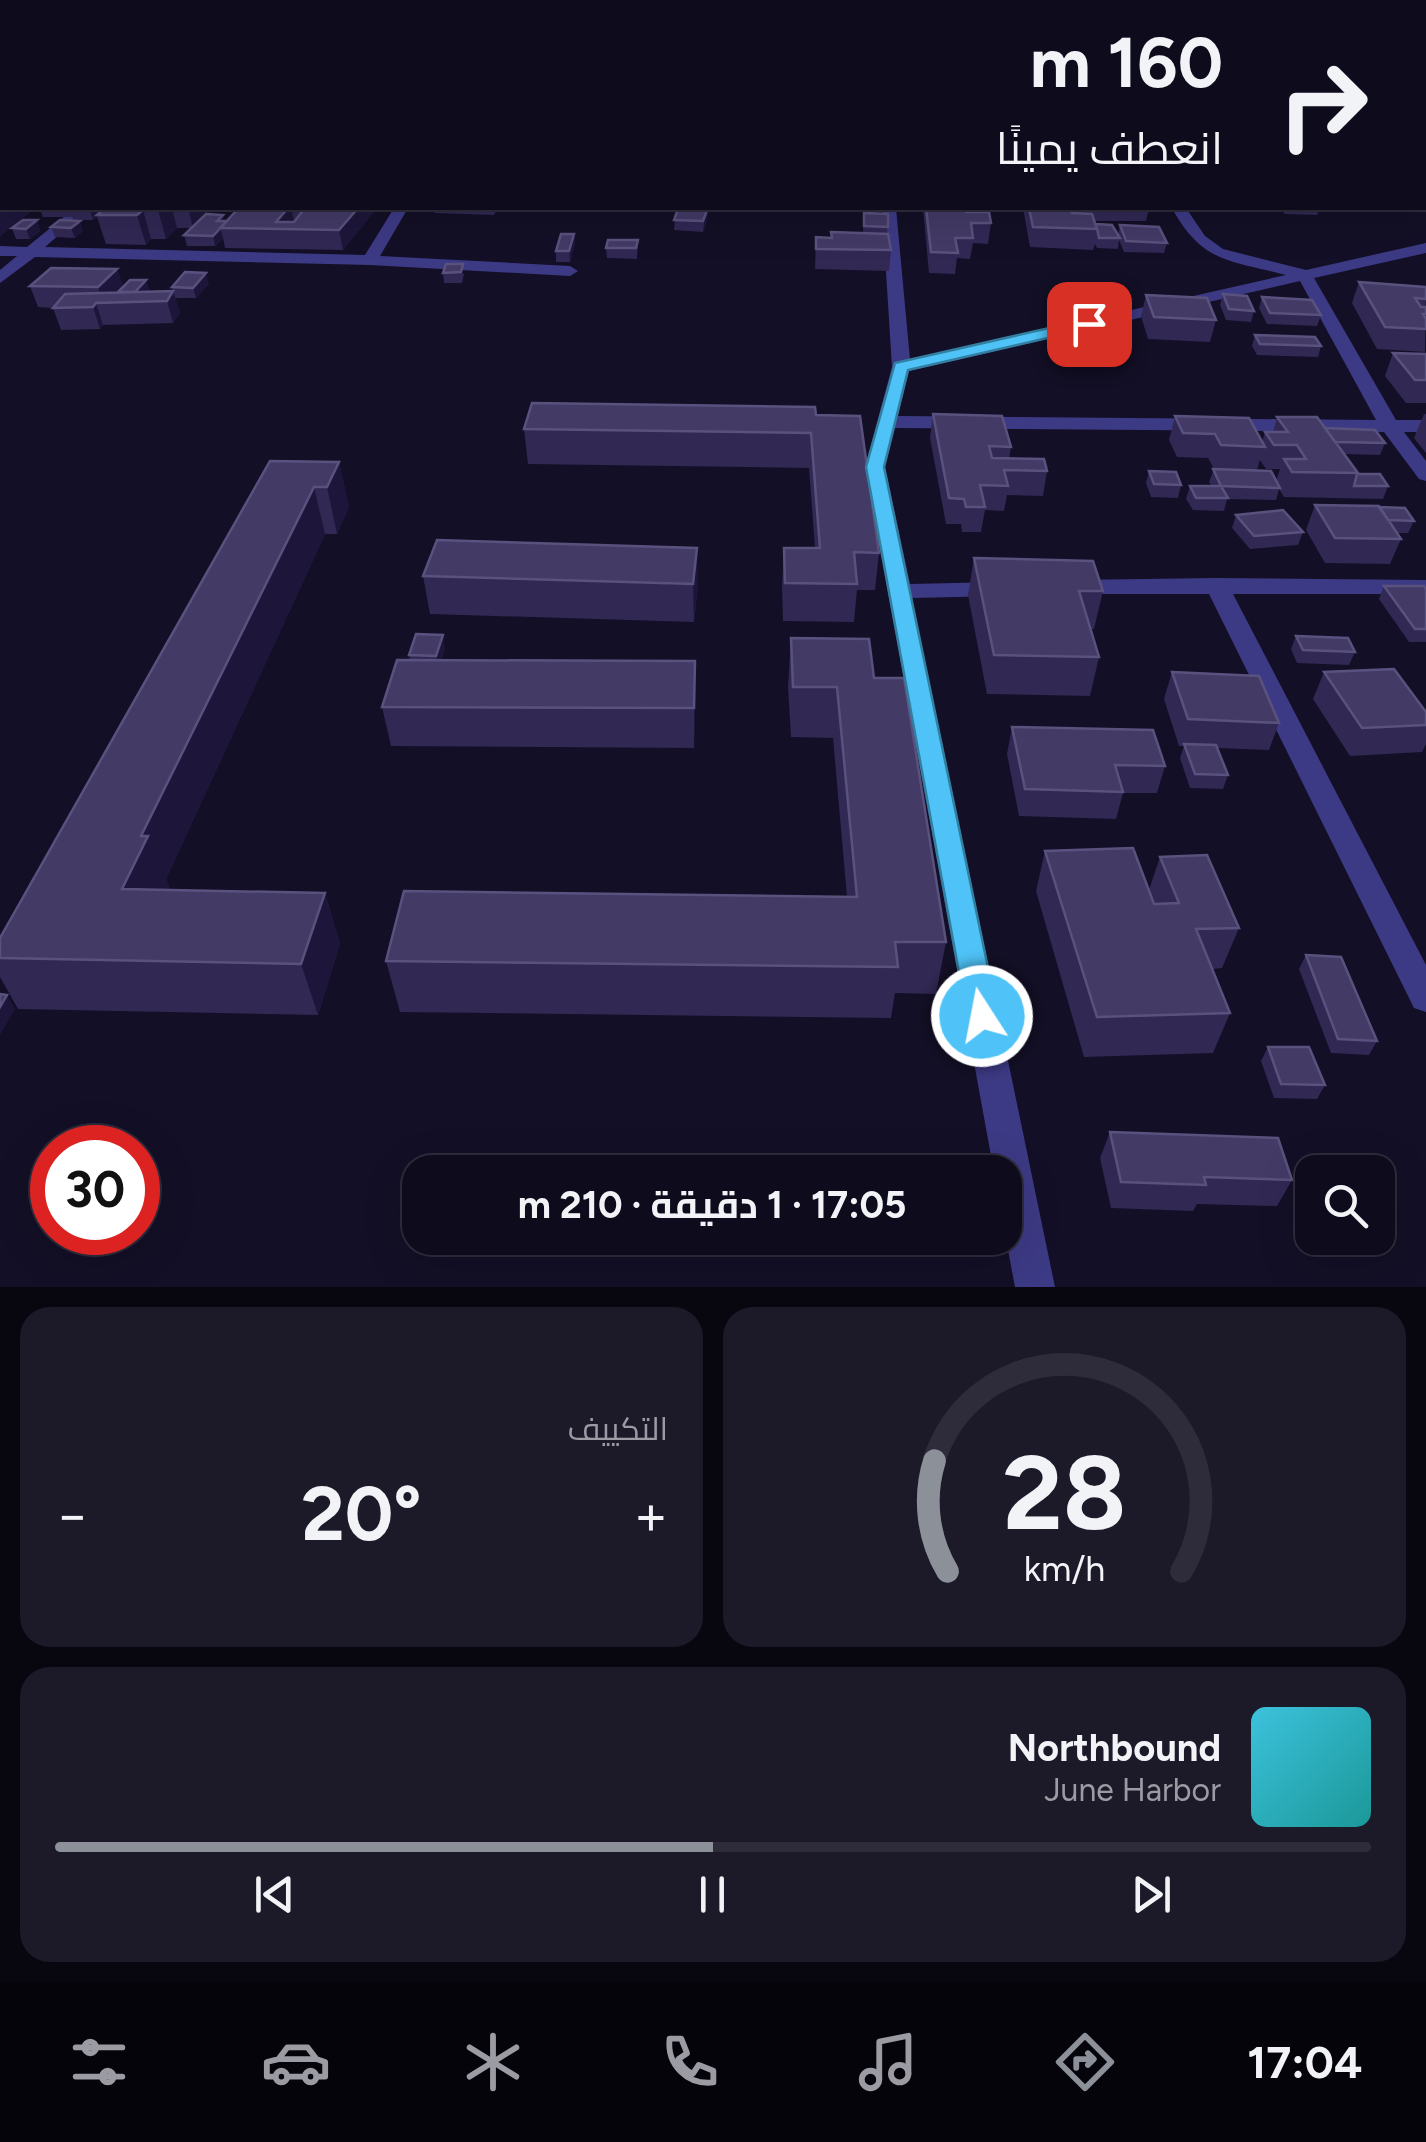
<!DOCTYPE html>
<html lang="ar">
<meta charset="utf-8">
<style>
:root{--surface:#0e0b1c;--page:#1c1929;--text:#f1f3f6;--muted:#9b9ba3;--line:#2e2b3b;--accent:#8c9099}
body{margin:0;font-family:Figtree,Cairo,sans-serif;background:var(--page);color:var(--text);direction:rtl;height:100vh;display:flex;flex-direction:column;font-size:38px;white-space:nowrap}
*{box-sizing:border-box;margin:0}
p{font-size:32px;color:var(--muted)}
.icon{flex:none;width:55px;height:55px;fill:none;stroke:currentColor;stroke-width:2;stroke-linecap:round;stroke-linejoin:round}
.map{position:relative;height:1287px;overflow:hidden;direction:ltr}
.panel{display:flex;flex-direction:column;gap:20px;padding:20px;background:#08060f;flex:1}
.panel>*{flex:none}
.guide{position:absolute;left:0px;top:0px;width:1428px;height:210px;box-shadow:0 10px 40px #0002,0 0 0 2px var(--line);direction:rtl;background:#0e0b1c;color:var(--text);overflow:hidden}
.controls{position:absolute;left:1295px;top:1155px;display:grid;gap:20px}
.controls a{display:grid;place-items:center;width:100px;height:100px;border-radius:20px;background:var(--surface);box-shadow:0 10px 40px #0002,0 0 0 2px var(--line);font-size:50px}
.speed{position:absolute;left:30px;top:1125px;display:flex;gap:20px;font-size:50px;font-weight:700;text-align:center}
.speed>*{display:grid;place-content:center;width:130px;height:130px;border-radius:50%;background:var(--surface);box-shadow:0 10px 40px #0002,0 0 0 2px var(--line);line-height:1}
.speed .limit{border:15px solid #d22;background:#fff;color:#111}
.pin{position:absolute;display:grid;place-items:center;width:85px;height:85px;color:#fff;margin:-42px;border-radius:20px;box-shadow:0 5px 15px #0006}
.me{position:absolute;width:110px;margin:-55px;rotate:349deg;stroke-linejoin:round;filter:drop-shadow(0 0 8px #0008)}
.turn{display:flex;align-items:center;gap:35px;height:210px;padding:0 40px;font-size:45px}
.turn .icon{width:130px;height:130px;stroke-width:2.5}
.turn b{display:block;font-size:70px;line-height:85px}
.big{font-size:75px;font-weight:700;line-height:1.1}
.panel .widget{flex:1;display:flex;flex-direction:column;justify-content:center;gap:15px;min-width:0;padding:0 35px;border-radius:30px;background:var(--page)}
.panel .dial{align-items:center;gap:0}
.dial svg{height:260px;overflow:visible;fill:none;stroke:var(--line);stroke-width:7;stroke-linecap:round;text-anchor:middle}
.dial text{fill:var(--text);stroke:none}
.song{display:flex;align-items:center;gap:30px}
.cover{width:120px;height:120px;border-radius:15px;background:linear-gradient(135deg,hsl(190 70% 55%),hsl(180 70% 35%))}
.played{height:10px;border-radius:5px;background:linear-gradient(90deg,var(--accent) 50%,var(--line) 50%)}
.keys{display:flex;justify-content:space-around;direction:ltr}
.heat{display:flex;justify-content:space-between;align-items:center;font-size:55px;direction:ltr}
.panel .tiles{flex:1;display:grid;gap:20px;grid-template-columns:1fr 1fr}
.widget:last-child{grid-column:span 2}
.trip{position:absolute;left:402px;top:1155px;width:620px;height:100px;border-radius:30px;background:var(--surface);box-shadow:0 10px 40px #0002,0 0 0 2px var(--line);font-weight:700;line-height:100px;text-align:center;direction:rtl}
.dock{display:flex;height:160px;justify-content:space-around;align-items:center;background:#06040b;color:var(--muted)}
.dock .icon{width:70px;height:70px}
.dock .selected{color:var(--accent)}
.dock b{font-size:45px;color:var(--text)}
.map>svg:first-child{display:block}
.lines{fill:none;stroke-linecap:round;stroke-linejoin:round}
.minor{fill:#3d3a85;fill-rule:evenodd}
.wall{fill:#312854;fill-rule:evenodd}
.shaded-wall{fill:#1d163a}
.building{fill:#433a66;stroke:#5a527e;stroke-width:2.5}
.route{fill:#4fc3f7;stroke:#337fa1;stroke-width:2.5}
</style>
<div class="map">
<svg width="1426" height="1287" viewBox="0 0 1426 1287">
<rect width="100%" height="100%" fill="#130f26"/>
<g class="lines">
<!-- minor -->
<path class="minor" d="M316,0H515L517,2H320Z
M1039,0H1049L1050,2H1041Z
M1187,0H1198L1200,2H1189Z
M1326,0H1337L1339,2H1328Z
M1378,0H1426V4L1382,2Z
M2,19V26L0,27V20Z
M1425,63H1426V70H1425Z
M1425,146H1426V154H1425Z
M75,208H90L45,247L365,255L394,208H408L380,256L570,266L578,271L570,276L370,265L35,257L0,283V270L17,256H0V246L27,247Z
M882,208H896L910,360L1286,275C1229,260 1202,263 1172,208H1186L1205,236L1223,249L1306,270L1426,243V253L1314,278L1396,420H1426V432H1404L1426,461V481L1419,479L1384,432L895,428L885,467L910,584L1001,582L1013,589L1001,596L912,598L1055,1287H1015L1005,1234V1172H994L865,467L892,367ZM1300,281L1376,420L898,416L909,371Z
M1216,578L1426,580V594H1233L1426,965V1012L1414,1008L1209,594H1071L1059,587L1071,580Z"/>
</g>
<!-- wall -->
<path class="wall" d="M65,0H348V2H60Z
M462,0H527H525V2H462Z
M805,0H826V2H805Z
M832,0H868L867,2H832Z
M994,0H1027V2H995Z
M1160,0H1184L1185,2H1162Z
M1208,0H1330V2H1210Z
M1358,0H1400L1405,2H1358Z
M2,111V144H0V112Z
M0,146H2V192H0Z
M0,194L2,208H226L222,212H211V215L224,221H226L239,208H377L343,250L225,248L223,238L215,246H187L184,235L192,228H177L166,239H151L146,245L106,244L97,217L93,220H73L72,217H43L40,209H34L0,236Z
M435,208H498L494,215L435,213Z
M676,208H708L707,220L703,232L674,230Z
M923,208H979V212L991,223L988,244L973,243L970,259L957,258L955,274L929,273Z
M1023,208H1149L1146,221H1095L1096,224L1118,235L1120,225L1167,243L1164,253L1124,252L1119,240L1118,249L1097,248L1095,244L1093,250L1030,247Z
M1231,208H1264L1263,211L1232,209Z
M1280,208H1320L1317,215L1285,214Z
M864,213L888,214L887,234L891,250L889,271L815,269L816,237L831,238L863,233Z
M37,220L40,231L30,239H16L12,228Z
M60,220L83,231L75,238L55,237L51,227Z
M574,234L575,244L570,262H556V251Z
M638,240L637,259L607,258L606,248Z
M446,264L464,274L462,283H444L443,273Z
M117,269L123,287L146,280L149,291H173L172,287L209,284L196,298H175L180,313L173,323L103,325L100,329L61,330L53,308L38,307L30,286Z
M1359,282L1426,287L1425,352L1377,349L1352,303Z
M1223,294L1254,311L1251,322L1226,320L1220,305Z
M1146,295L1216,320L1210,342L1148,339L1141,316Z
M1262,297L1321,315L1317,326L1267,324L1259,308Z
M1255,335L1321,346L1318,357L1257,355L1252,346Z
M1393,353L1426,354V403H1406L1385,376Z
M933,414L1011,447L1009,459L1047,471L1043,496L1007,495L1004,511L985,510L981,532H962L961,524H946L930,438Z
M1424,414H1426V453L1414,438Z
M816,415L879,553L875,590H857L854,622L783,621L782,585L784,548H815L809,468L528,464L524,429Z
M1175,416L1262,442L1265,432H1273L1277,417L1385,443L1380,455L1344,454L1358,473L1388,486L1383,499L1284,497L1279,489L1276,500L1227,499L1224,511L1193,510L1186,499L1190,486H1212L1209,482L1214,469L1208,458L1177,457L1169,440ZM1260,460L1266,469H1280L1276,481L1257,470Z
M270,461L339,462L349,507L337,534H325L166,879L169,887L168,890L325,893L340,944L318,1015L18,1009L0,977V938Z
M1149,471L1181,485L1178,498L1151,497L1146,483Z
M1315,505L1414,521L1408,533H1397L1401,539L1390,564L1325,563L1306,530Z
M1236,515L1303,532L1298,545L1250,549L1232,528Z
M974,558L1103,591L1094,629H1091L1099,657L1090,696L987,694L968,595Z
M423,576L698,585L694,622L430,614Z
M1384,586L1426,589V642H1409L1379,599Z
M1296,636L1355,652L1349,665L1297,663L1291,649Z
M791,638L874,678L946,942L936,994L895,993L891,1018L400,1012L386,961L847,897L833,738L791,737L788,687Z
M445,649L441,660L695,700L694,748L391,746L382,707L410,660L409,655Z
M1172,672L1279,723L1269,750L1217,748L1228,775L1223,789L1190,788L1180,758L1184,746H1179L1164,699Z
M1324,672L1426,712V744L1422,752L1350,756L1313,699Z
M1012,727L1165,766L1157,793H1123L1116,819L1019,816L1007,754Z
M1045,851L1149,890L1160,857L1239,928L1222,968L1212,969L1230,1013L1213,1053L1084,1057L1036,891Z
M1306,955L1377,1041L1369,1055L1331,1053L1299,969Z
M1268,1047L1325,1085L1317,1099L1274,1098L1261,1061Z
M1110,1132L1292,1180L1277,1206L1197,1204L1193,1211L1111,1208L1100,1158Z"/>
<!-- shaded-wall -->
<path class="shaded-wall" d="M102,0H123L124,2H97Z
M159,0H183L179,2H160Z
M319,0H348V2H313Z
M397,0H421L422,1L393,2Z
M2,53V71L0,72V54Z
M2,207L34,208V209L0,236V208Z
M93,208H107L93,220L90,210Z
M161,208H172L177,228L166,239L158,210Z
M188,208H210L212,217L193,228Z
M288,208H291L295,224L276,222Z
M358,208H377L343,250L339,230Z
M706,208H708L707,220L703,232Z
M143,210L151,239L146,245L137,215Z
M223,215L225,223L220,228L223,238L215,246L213,236L217,221Z
M37,220L40,231L30,239L26,229Z
M80,221L83,231L75,238L71,228Z
M574,234L575,244L570,262L569,251Z
M117,269L124,290L103,303L98,287Z
M206,273L209,284L196,298L193,288Z
M146,280L149,291L131,296Z
M173,291L180,313L173,323L167,301Z
M96,303L103,325L100,329L93,307Z
M339,462L349,507L337,534L327,487Z
M314,487L325,534L166,879L169,887L145,941L122,889L141,836Z
M697,548L698,585L694,622L693,584Z
M443,635L445,649L438,669L436,656Z
M695,661V700L694,748V708Z
M325,893L340,944L318,1015L301,964Z
M7,995L15,1009L0,1035V1007Z"/>
<!-- building -->
<path class="building" d="M65,0H102L97,2H60Z
M178,0H227L217,2H175Z
M227,0H240L235,2H217Z
M248,0H319L313,2H243Z
M361,0H397L393,2H358Z
M715,0H734V2H715Z
M900,0L960,1V2H901Z
M1216,0L1253,1L1255,2H1218Z
M1285,0H1309L1313,2H1279H1286Z
M1374,0H1400L1405,2H1378Z
M2,111V126H0V112Z
M0,146H2V173H0Z
M72,208H93L90,210H69Z
M105,208H161L158,210H143L137,215H97Z
M239,208H288L276,222H294L305,208H358L339,230L220,228Z
M926,208H965L966,212H989L991,223H971L973,238H955L958,253L931,252Z
M1029,208H1070L1072,213L1092,214L1097,229L1033,227Z
M678,209L707,210L703,221L674,220Z
M864,213L888,214V227L864,226Z
M206,214L223,215L217,221H227L213,236L184,235Z
M23,220H37L26,229L12,228Z
M60,220L80,221L71,228L51,227Z
M1096,224L1112,225L1120,238H1099Z
M1120,225L1159,227L1167,243L1126,241Z
M831,232L888,234L891,250L816,249V237L832,238Z
M561,234H574L569,251H556Z
M608,240H638L636,248H606Z
M446,264H463L461,272L443,273Z
M51,268L117,269L98,287L30,286Z
M185,272L206,273L193,288L172,287Z
M130,280H146L135,292H118Z
M1359,282L1426,287V299L1415,298L1421,307H1426V314H1423L1426,319V329L1385,327Z
M173,291L167,301L96,303L93,307L53,308L65,294Z
M1223,294L1247,296L1254,311L1229,309Z
M1146,295L1207,298L1216,320L1154,317Z
M1262,297L1312,300L1321,315L1270,313Z
M1255,335L1315,337L1321,346L1260,344Z
M1393,353L1426,354V380H1415Z
M532,403L815,407L816,415L860,416L879,553L854,552L857,584L785,583L784,548H820L811,433L524,429Z
M933,414L1002,416L1011,447L989,446L992,458L1044,459L1047,471L1004,470L1008,486L980,485L985,507H966L964,499L949,498Z
M1175,416L1249,418L1265,447L1221,445L1215,434L1183,433Z
M1277,417H1317L1358,473L1292,472L1284,459H1306L1297,445H1274L1265,432H1288Z
M1325,428L1375,430L1385,443L1335,442Z
M270,461L339,462L327,487H314L141,836H148L122,889L325,893L301,964L0,958V938Z
M1213,469L1271,471L1280,488L1221,486Z
M1149,471L1176,472L1181,485L1154,484Z
M1357,474H1380L1388,486H1354Z
M1190,486H1221L1228,498H1196Z
M1315,505L1379,506L1401,539L1335,538Z
M1379,507L1405,508L1414,521L1388,520Z
M1283,510L1303,532L1254,536L1236,515Z
M437,540L697,548L693,584L423,576Z
M974,558L1093,561L1103,591H1079L1099,657L994,655Z
M1384,586H1424L1426,589V629H1415Z
M416,634L443,635L436,656L409,655Z
M1296,636L1348,638L1355,652L1303,650Z
M791,638L869,639L874,678H904L946,942H895L898,967L386,961L404,891L857,897L837,687H793Z
M397,660L695,661L694,708L382,707Z
M1394,669L1426,712V725L1362,728L1324,672Z
M1172,672L1259,676L1279,723L1188,719Z
M1012,727L1153,730L1165,766L1115,765L1123,792L1025,789Z
M1184,744L1216,745L1228,775L1195,774Z
M1133,848L1154,904L1179,903L1160,857L1207,855L1239,928L1196,929L1230,1013L1097,1017L1045,851Z
M1306,955L1341,957L1377,1041L1338,1039Z
M0,994L7,995L0,1007Z
M1268,1047H1309L1325,1085L1281,1084Z
M1110,1132L1278,1138L1292,1180L1204,1177L1206,1185L1121,1182Z"/>
<!-- route -->
<path class="route" d="M1089,319L1095,320V327L908,370L884,467L998,1016L993,1026L982,1030L972,1026L967,1016L866,467L895,363Z"/>
</svg>
<div class="controls">
<a><svg class="icon" aria-label="search" viewBox="0 0 24 24"><circle cx="10" cy="10" r="6"/><path d="M15 15l6 6"/></svg></a>
</div>
<div class="speed"><div class="limit">30</div></div>
<div class="pin" style="left:1089px;top:324px;background:#d93025"><svg class="icon" aria-label="arrive" viewBox="0 0 24 24"><path d="M6 21V4h12l-3 4 3 4H6"/></svg></div>
<svg class="me" style="left:982px;top:1016px" viewBox="-20 -20 40 40"><circle r="17" fill="#4fc3f7" stroke="#fff" stroke-width="3"/><path d="M0-11L8 9 0 5-8 9z" fill="#fff"/></svg>
<div class="trip">17:05 · 1 دقيقة · 210 m</div>
<div class="guide">
<div class="turn"><svg class="icon" aria-label="right" viewBox="0 0 24 24"><path d="M7 20v-9h11M14 6l5 5-5 5"/></svg><div><b>160 m</b>انعطف يمينًا</div></div>
</div>
</div>
<section class="panel">
<div class="tiles">
<div class="widget dial"><svg viewBox="0 0 100 80">
<path d="M14 69A42 42 0 1 1 86 69"/>
<path d="M14 69A42 42 0 0 1 10 35" stroke="#8c9099"/>
<text x="50" y="56" font-size="32" font-weight="700">28</text>
<text x="50" y="72" font-size="11">km/h</text>
</svg></div>
<div class="widget"><p>التكييف</p>
<div class="heat"><a>−</a><b class="big">20°</b><a>+</a></div>
</div>
<div class="widget">
<div class="song"><i class="cover"></i><div><b>Northbound</b><p>June Harbor</p></div></div>
<div class="played"></div>
<div class="keys"><svg class="icon" aria-label="previous" viewBox="0 0 24 24"><path d="M18 5L8 12l10 7zM5 5v14"/></svg><svg class="icon" aria-label="pause" viewBox="0 0 24 24"><path d="M8 5v14M16 5v14"/></svg><svg class="icon" aria-label="next" viewBox="0 0 24 24"><path d="M6 5l10 7-10 7zM19 5v14"/></svg></div>
</div>
</div>
</section>
<nav class="dock">
<b>17:04</b>
<svg class="icon selected" aria-label="directions" viewBox="0 0 24 24"><path d="M12 3l9 9-9 9-9-9zM9 14v-3h6M13 9l2 2-2 2"/></svg>
<svg class="icon" aria-label="music" viewBox="0 0 24 24"><path d="M9 18V5l10-2v13"/><circle cx="6" cy="18" r="3"/><circle cx="16" cy="16" r="3"/></svg>
<svg class="icon" aria-label="phone" viewBox="0 0 24 24"><path d="M5 4h4l2 5-3 2q2 4 5 5l2-3 5 2v4C11 20 4 13 5 4z"/></svg>
<svg class="icon" aria-label="climate" viewBox="0 0 24 24"><path d="M12 3v18M4 7l16 10M4 17L20 7"/></svg>
<svg class="icon" aria-label="car" viewBox="0 0 24 24"><path d="M5 17H2v-5l4-1 3-4h7l3 4 3 1v5h-3M9 17h6M6 11h13"/><circle cx="7" cy="17" r="2"/><circle cx="17" cy="17" r="2"/></svg>
<svg class="icon" aria-label="filters" viewBox="0 0 24 24"><path d="M4 7h16M4 17h16"/><circle cx="9" cy="7" r="2"/><circle cx="15" cy="17" r="2"/></svg>
</nav>
